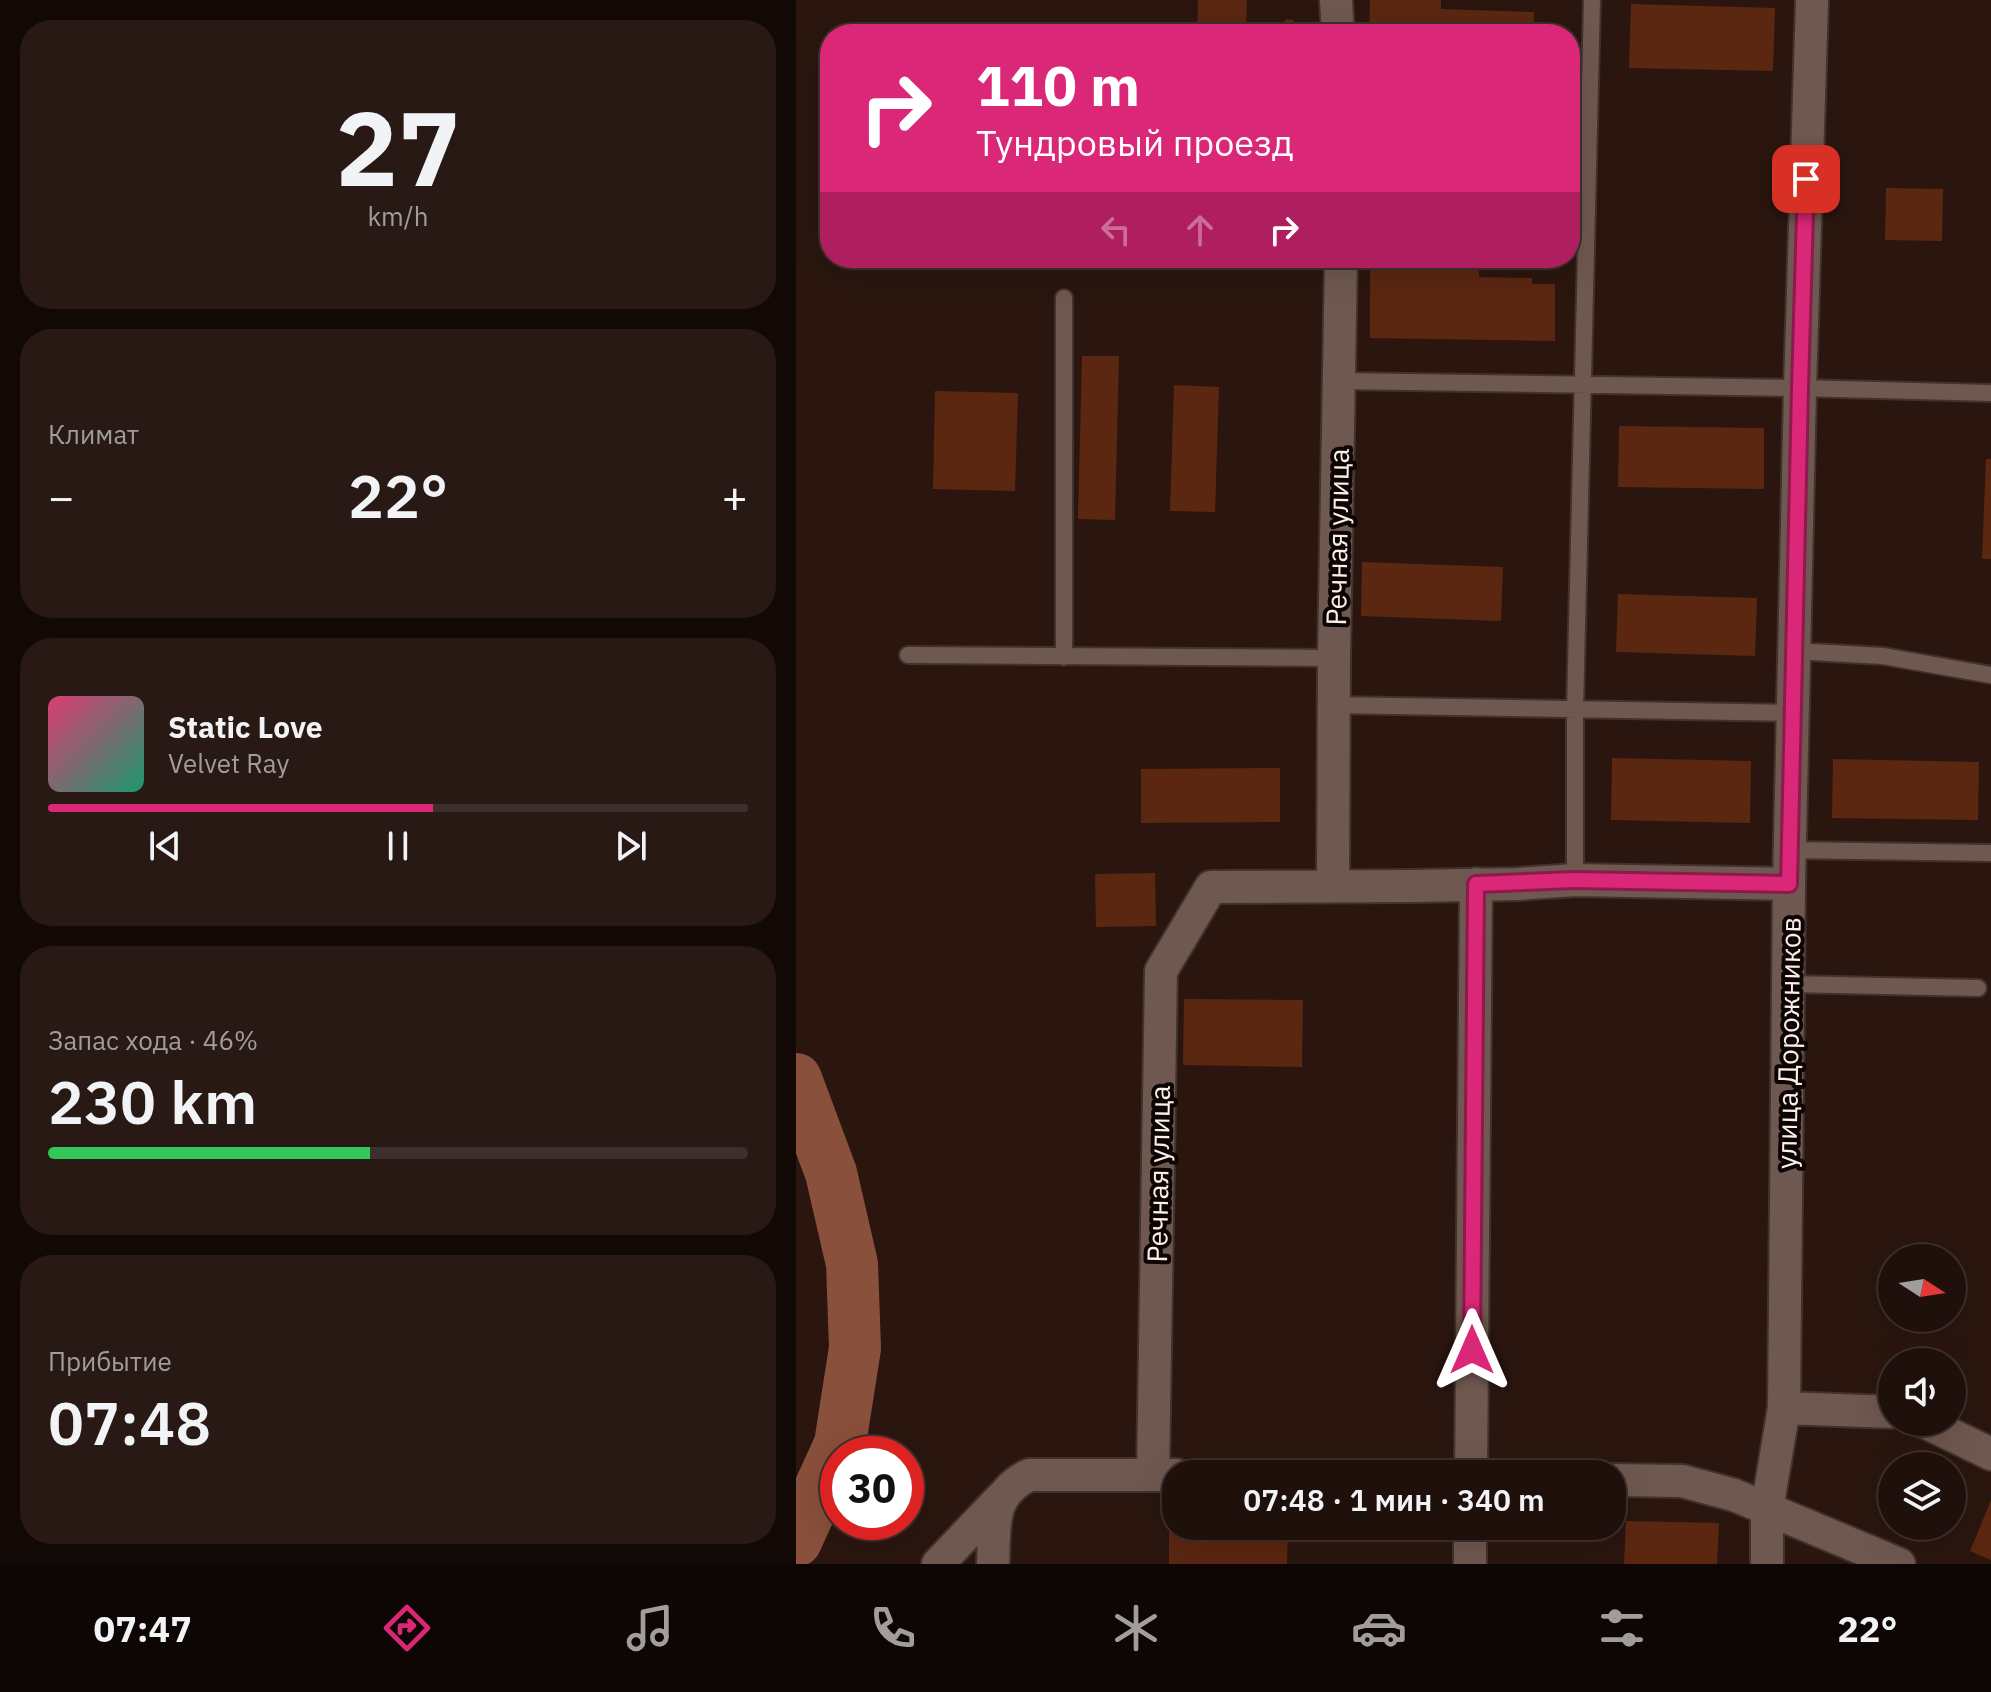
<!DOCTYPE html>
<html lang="ru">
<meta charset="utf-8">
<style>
:root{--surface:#20100b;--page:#281914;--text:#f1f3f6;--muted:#a29d9d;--line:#3d302c;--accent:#db2777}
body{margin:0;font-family:"IBM Plex Sans",sans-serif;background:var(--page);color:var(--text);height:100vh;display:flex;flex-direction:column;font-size:30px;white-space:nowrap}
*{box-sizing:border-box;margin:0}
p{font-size:26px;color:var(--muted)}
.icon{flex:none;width:44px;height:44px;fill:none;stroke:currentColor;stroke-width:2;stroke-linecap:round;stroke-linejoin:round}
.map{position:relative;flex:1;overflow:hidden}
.side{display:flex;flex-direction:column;gap:20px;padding:20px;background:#120906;width:796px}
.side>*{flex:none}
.banner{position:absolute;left:24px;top:24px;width:760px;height:244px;border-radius:32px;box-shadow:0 8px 32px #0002,0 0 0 2px var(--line);background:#db2777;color:#fff;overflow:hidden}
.needle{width:52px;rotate:102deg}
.buttons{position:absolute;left:1082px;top:1244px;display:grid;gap:16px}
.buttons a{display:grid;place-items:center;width:88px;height:88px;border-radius:50%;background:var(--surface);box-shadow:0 8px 32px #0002,0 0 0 2px var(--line);font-size:40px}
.speed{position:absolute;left:24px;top:1436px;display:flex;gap:16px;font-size:40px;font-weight:700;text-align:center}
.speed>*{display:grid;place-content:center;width:104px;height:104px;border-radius:50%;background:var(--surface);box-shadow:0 8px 32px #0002,0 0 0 2px var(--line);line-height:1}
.speed .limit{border:12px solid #d22;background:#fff;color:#111}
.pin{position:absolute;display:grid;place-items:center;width:68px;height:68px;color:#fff;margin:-34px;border-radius:16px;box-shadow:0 4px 12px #0006}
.me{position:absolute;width:88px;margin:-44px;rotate:0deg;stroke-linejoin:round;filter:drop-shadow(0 0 6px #0008)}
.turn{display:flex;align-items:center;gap:28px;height:168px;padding:0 24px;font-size:36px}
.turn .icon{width:104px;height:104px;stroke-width:2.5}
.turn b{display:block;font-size:56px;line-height:68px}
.lanes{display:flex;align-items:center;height:76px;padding:0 24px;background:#0003;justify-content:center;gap:40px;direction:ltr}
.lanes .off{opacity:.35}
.big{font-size:60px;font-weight:600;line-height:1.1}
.side .widget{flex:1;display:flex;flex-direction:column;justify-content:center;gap:12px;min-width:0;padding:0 28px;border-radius:32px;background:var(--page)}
.side .dial{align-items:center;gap:0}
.dial b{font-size:104px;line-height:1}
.song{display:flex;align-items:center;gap:24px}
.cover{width:96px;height:96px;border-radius:12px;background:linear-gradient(135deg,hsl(340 70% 55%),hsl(160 70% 35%))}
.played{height:8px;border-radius:4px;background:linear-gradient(90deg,var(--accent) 55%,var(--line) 55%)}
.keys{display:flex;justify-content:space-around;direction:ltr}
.heat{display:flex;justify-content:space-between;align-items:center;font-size:44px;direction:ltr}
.charge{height:12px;border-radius:6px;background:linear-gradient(90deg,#34c759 46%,var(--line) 0)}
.trip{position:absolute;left:366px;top:1460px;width:464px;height:80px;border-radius:32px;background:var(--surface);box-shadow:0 8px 32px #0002,0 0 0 2px var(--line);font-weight:600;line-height:80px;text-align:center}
.tab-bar{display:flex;height:128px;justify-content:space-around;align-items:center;background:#0d0604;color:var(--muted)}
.tab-bar .icon{width:56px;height:56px}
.tab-bar .active{color:var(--accent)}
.tab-bar b{font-size:36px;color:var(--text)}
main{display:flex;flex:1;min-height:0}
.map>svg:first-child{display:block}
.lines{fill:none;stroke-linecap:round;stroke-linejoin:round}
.river{stroke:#89503b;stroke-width:52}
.building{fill:#5b2711}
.service-casing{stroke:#40322e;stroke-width:20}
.minor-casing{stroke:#40322e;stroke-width:36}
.service{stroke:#6f584f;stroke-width:16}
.minor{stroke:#6f584f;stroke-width:32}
.route-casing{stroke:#8e194d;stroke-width:20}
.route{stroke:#db2777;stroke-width:14}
.labels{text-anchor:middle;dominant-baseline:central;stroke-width:8;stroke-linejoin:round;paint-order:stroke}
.street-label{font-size:28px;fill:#fceee8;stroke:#0c0503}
</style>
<main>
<section class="side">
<div class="widget dial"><b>27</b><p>km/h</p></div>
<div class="widget"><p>Климат</p>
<div class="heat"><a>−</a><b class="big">22°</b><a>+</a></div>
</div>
<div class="widget">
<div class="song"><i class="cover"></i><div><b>Static Love</b><p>Velvet Ray</p></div></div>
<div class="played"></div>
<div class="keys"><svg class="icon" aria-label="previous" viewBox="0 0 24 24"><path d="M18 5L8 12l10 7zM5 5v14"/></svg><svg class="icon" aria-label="pause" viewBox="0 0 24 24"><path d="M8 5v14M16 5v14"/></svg><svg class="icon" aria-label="next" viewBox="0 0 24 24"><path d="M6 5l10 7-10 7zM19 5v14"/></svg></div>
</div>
<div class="widget"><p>Запас хода · 46%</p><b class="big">230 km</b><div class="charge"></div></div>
<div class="widget"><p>Прибытие</p><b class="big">07:48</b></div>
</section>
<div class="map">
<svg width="1195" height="1564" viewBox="0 0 1195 1564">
<rect width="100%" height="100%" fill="#2a160f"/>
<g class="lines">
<!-- river -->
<path class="river" d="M0,1079L35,1173L56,1264L59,1348L44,1444L0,1541"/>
</g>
<!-- building -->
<path class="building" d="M402,0H451L450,34H401Z
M574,0H645V9L738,12L737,34H573Z
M835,4L979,8L977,71L833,68Z
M489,19L498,20V34H488Z
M1090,188L1147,189L1146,241L1089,240Z
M574,260L683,262V277L736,278V284H759V341L574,338Z
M286,356H323L319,520L282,519Z
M378,385L423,387L419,512L374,511Z
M139,391L222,393L219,491L137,489Z
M823,426L968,428V489L822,487Z
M1190,459H1195V559H1186Z
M566,562L707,567L705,621L565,616Z
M822,594L961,598L959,656L820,652Z
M816,758L955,761L954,823L815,820Z
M1037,759L1183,762L1182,820L1036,818Z
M484,768V822L345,823V769Z
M359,873L360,926L300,927L299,874Z
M388,999L507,1000L506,1067L387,1065Z
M1195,1500V1560L1174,1551Z
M830,1521L923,1523L921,1564H828Z
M373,1523H380V1526H492L491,1564H373Z"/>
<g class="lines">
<!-- service casing -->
<g class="service-casing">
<path id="service" d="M268,298V657
M544,381L1004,388L1195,393
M998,651L1087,656L1195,675
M112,655L538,658
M538,705L997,713
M994,850L1194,853
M779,880V709L796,0
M992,984L1182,988"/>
</g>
<!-- minor casing -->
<g class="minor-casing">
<path id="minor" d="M540,0L542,34
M537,886L538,658L545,258
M988,1408L1096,1412
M1129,1422L1195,1454
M675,1474L680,884
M357,1475L365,971L415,887L617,886L721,884L779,880L993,884
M816,1480L886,1481L938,1495L1103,1564
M142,1564L205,1498
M197,1564C199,1525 193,1495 233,1475H380
M674,1564V1526
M971,1564V1509L988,1408L993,884L1004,388L1016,0"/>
</g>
<!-- service -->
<use href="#service" class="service"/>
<!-- minor -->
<use href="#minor" class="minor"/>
</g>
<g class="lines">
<!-- route casing -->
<g class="route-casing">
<path id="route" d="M676,1350L680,884L779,880L993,884L1004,388L1010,179"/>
</g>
<!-- route -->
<use href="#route" class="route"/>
</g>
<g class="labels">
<!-- street labels -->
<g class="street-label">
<text transform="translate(541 537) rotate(-89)">Речная улица</text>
<text transform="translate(992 1043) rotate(-89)">улица Дорожников</text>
<text transform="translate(362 1174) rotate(-89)">Речная улица</text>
</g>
</g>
</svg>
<div class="buttons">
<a><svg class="needle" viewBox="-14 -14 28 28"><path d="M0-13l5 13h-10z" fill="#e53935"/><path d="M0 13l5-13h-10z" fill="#a29d9d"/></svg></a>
<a><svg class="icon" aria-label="sound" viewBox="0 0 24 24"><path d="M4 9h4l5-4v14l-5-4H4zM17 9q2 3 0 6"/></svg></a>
<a><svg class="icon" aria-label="layers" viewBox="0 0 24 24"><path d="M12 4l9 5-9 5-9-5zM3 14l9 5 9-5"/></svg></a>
</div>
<div class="speed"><div class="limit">30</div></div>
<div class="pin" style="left:1010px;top:179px;background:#d93025"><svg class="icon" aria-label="arrive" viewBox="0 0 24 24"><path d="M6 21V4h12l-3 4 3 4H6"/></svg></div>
<svg class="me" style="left:676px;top:1350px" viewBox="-20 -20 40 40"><path d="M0-17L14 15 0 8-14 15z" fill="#db2777" stroke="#fff" stroke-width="4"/></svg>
<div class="trip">07:48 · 1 мин · 340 m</div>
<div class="banner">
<div class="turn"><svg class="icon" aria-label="right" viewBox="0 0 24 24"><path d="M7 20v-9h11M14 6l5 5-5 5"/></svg><div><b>110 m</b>Тундровый проезд</div></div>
<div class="lanes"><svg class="icon off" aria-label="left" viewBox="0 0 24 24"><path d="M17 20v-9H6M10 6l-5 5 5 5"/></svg><svg class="icon off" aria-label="ahead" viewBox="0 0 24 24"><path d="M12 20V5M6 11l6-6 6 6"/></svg><svg class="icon" aria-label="right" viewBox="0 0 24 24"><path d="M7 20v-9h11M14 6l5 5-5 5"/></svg></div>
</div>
</div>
</main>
<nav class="tab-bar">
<b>07:47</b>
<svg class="icon active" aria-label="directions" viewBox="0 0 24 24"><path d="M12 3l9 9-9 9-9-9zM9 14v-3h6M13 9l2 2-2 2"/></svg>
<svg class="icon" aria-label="music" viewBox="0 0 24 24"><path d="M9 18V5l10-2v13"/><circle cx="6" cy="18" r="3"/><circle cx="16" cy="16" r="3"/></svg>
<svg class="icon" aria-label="phone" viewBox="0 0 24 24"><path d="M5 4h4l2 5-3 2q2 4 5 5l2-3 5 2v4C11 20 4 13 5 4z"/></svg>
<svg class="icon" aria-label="climate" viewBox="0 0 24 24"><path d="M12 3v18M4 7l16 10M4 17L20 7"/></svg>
<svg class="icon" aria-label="car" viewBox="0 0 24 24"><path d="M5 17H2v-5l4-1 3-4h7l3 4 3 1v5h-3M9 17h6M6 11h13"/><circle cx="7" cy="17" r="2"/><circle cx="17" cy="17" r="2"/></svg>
<svg class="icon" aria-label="filters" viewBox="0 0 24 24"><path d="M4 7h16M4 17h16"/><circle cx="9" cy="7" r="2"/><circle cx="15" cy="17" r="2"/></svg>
<b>22°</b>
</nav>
